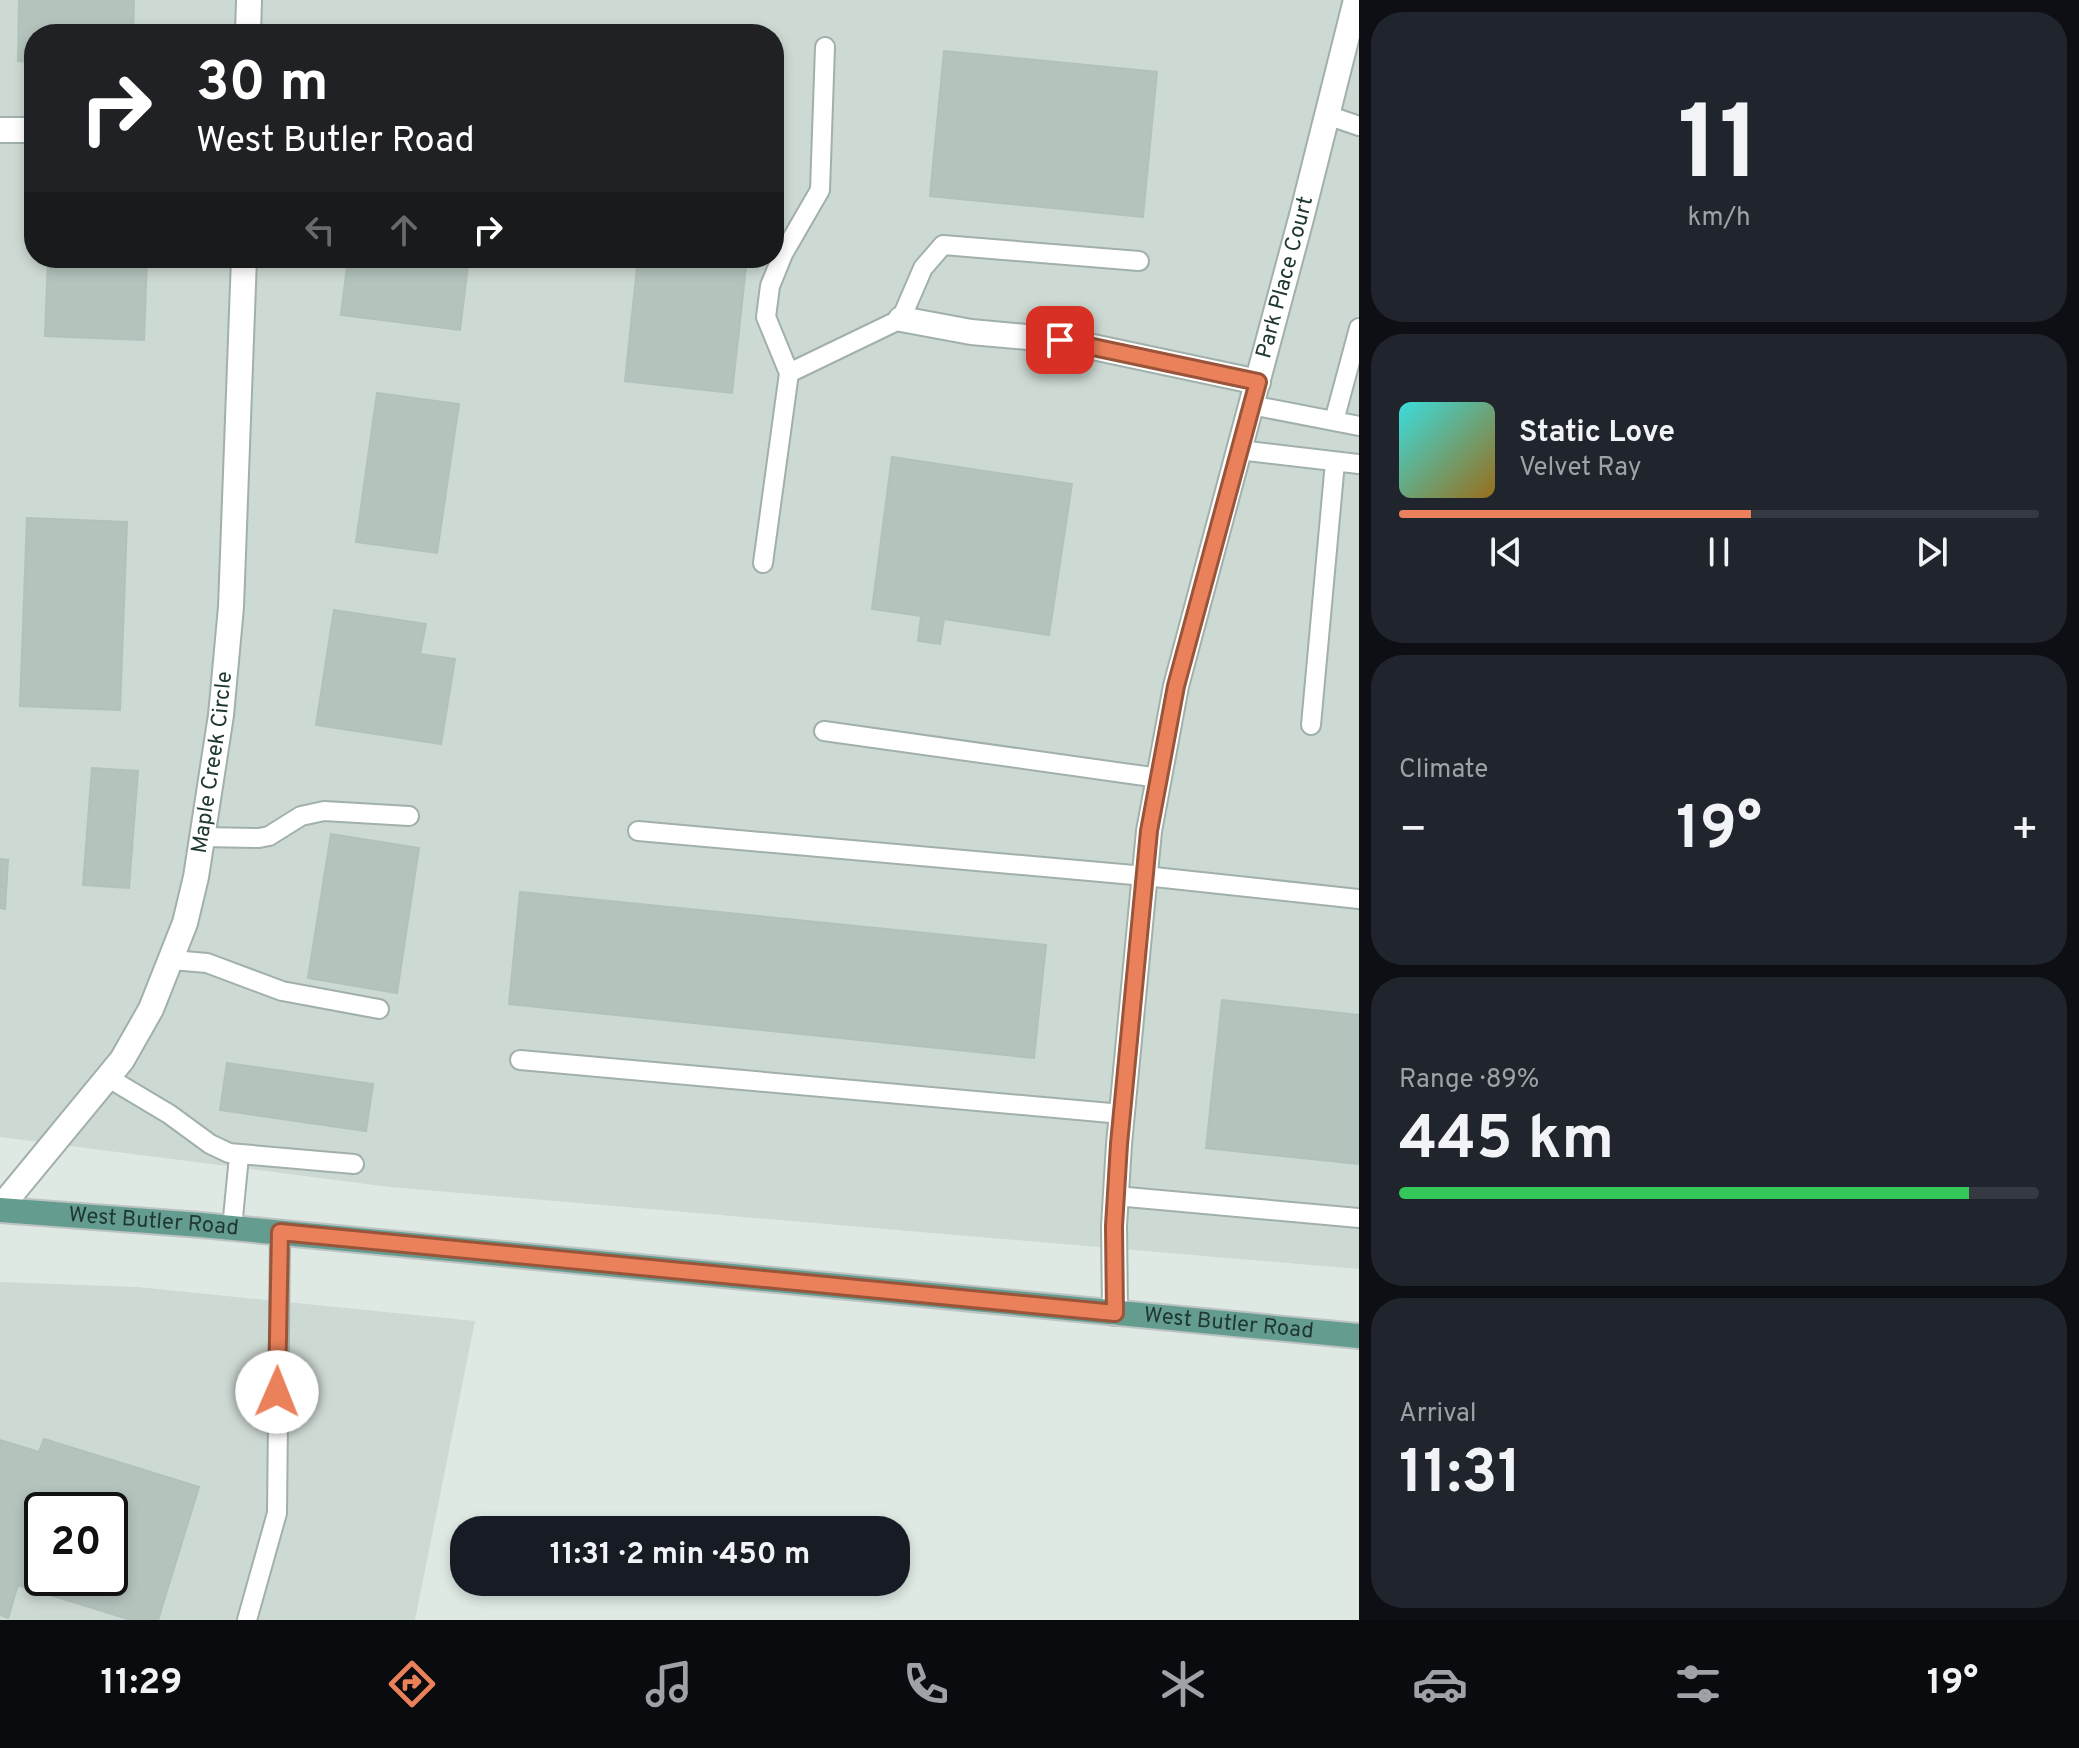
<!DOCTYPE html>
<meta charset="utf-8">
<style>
:root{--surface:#171b24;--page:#20242c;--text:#f1f3f6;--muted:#9ea1a6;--line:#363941;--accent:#eb815a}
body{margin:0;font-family:Overpass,sans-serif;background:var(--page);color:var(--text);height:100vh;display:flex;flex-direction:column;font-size:30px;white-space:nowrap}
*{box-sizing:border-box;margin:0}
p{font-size:26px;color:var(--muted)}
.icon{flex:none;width:44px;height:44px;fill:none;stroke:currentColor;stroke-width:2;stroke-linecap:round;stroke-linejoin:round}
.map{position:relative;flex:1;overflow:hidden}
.details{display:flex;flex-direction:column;gap:12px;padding:12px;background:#0d0f14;width:720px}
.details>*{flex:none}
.banner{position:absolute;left:24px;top:24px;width:760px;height:244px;border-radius:32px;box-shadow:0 4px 12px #0003;background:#202124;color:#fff;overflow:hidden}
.speed{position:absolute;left:24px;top:1492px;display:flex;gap:16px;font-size:40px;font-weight:700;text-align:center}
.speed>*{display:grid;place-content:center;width:104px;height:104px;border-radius:50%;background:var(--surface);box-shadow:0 4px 12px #0003;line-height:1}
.speed .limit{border:4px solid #111;border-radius:12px;background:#fff;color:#111}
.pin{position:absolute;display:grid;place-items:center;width:68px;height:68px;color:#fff;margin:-34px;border-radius:16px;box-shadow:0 4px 12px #0006}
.me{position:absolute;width:88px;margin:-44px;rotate:1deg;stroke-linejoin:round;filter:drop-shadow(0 0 6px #0008)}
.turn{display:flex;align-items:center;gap:28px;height:168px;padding:0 40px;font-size:36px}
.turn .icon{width:104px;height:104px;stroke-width:2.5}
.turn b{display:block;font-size:56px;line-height:68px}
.lanes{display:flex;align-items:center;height:76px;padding:0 40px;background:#0003;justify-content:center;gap:40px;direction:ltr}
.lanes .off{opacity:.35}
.big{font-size:60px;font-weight:700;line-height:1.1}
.details .card{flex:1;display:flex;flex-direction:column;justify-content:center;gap:12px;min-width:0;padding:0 28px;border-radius:32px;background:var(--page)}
.details .dial{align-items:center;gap:0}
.dial b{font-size:104px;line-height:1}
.song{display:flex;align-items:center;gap:24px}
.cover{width:96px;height:96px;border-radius:12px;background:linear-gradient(135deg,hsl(180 70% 55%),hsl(40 70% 35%))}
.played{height:8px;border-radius:4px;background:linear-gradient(90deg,var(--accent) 55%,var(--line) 55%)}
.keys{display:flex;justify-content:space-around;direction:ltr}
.heat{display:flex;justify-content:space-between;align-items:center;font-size:44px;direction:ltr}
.charge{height:12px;border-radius:6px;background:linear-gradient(90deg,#34c759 89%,var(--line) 0)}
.trip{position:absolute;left:450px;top:1516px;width:460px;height:80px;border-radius:32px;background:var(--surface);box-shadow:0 4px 12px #0003;font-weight:700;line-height:80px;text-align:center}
.tabs{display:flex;height:128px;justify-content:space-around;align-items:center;background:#090b0e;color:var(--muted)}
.tabs .icon{width:56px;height:56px}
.tabs .on{color:var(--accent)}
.tabs b{font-size:36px;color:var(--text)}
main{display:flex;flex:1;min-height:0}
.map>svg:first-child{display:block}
.built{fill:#cdd9d3;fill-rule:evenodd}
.building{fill:#b4c4bd;stroke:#b1c2bc;stroke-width:2;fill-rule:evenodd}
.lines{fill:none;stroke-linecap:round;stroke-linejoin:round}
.service-casing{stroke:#a1b0ab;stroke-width:22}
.minor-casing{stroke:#a1b0ab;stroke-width:28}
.primary-casing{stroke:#bcc3c2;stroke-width:28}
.service{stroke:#fff;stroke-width:18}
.minor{stroke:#fff;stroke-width:24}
.primary{stroke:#649d90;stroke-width:24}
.route-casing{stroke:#99543a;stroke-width:20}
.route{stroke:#eb815a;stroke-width:14}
.labels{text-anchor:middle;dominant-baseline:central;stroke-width:8;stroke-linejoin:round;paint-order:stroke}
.street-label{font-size:22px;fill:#203832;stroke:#eef6f2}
</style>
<main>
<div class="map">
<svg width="1359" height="1620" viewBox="0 0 1359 1620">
<rect width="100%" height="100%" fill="#dee9e4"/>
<!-- built -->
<path class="built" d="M0,0H1359V1269L390,1187L0,1137ZM34,34H774V258H34Z
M0,1282L137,1287L475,1321L415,1620H0ZM42,1510H110V1578H42Z"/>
<!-- building -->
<path class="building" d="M19,0H134L133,34H34V62L18,61Z
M944,51L1157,72L1143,217L930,196Z
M48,258H147L144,340L45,336Z
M348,258H469L460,330L341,315Z
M638,258H747L732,393L625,381Z
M377,393L459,404L437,553L356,542Z
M892,457L1072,484L1049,635L944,619L940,644L918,641L921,616L872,609Z
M27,518L127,522L120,710L20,706Z
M334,610L426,624L420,654L455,659L441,744L316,725Z
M92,768L138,771L129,888L83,885Z
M331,834L419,848L397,993L308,978Z
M0,859L8,860L5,909L0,908Z
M520,892L1046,945L1034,1058L509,1004Z
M1222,1000L1359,1015V1164L1206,1148Z
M227,1063L373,1084L366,1131L220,1110Z
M44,1439L199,1487L158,1620H131L18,1585L8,1618L0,1615V1440L39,1452ZM42,1510H110V1578H42Z"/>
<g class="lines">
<!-- service casing -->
<g class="service-casing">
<path id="service" d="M825,47L820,190L783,254L770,286L766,317L789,373L901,319L923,268L943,245L1139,261
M1327,115L1359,126
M1251,405L1359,426
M1334,421L1359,328
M1239,450L1359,464
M763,563L789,373
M1311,725L1335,462
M824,731L1159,778
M638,831L1145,876L1359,899
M202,837L259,838L269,836L301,816L324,811L409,816
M172,960L207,963L282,991L379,1009
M520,1060L1122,1114
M107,1077L169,1114L210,1144L229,1153L354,1164
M1116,1196L1359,1218
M232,1228L239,1156
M247,1620L277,1513L280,1232"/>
</g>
<!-- minor casing -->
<g class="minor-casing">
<g id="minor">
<path d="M248,34L249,0"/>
<path d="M0,130H34"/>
<path d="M901,319L971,332L1060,340L1258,382"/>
<path id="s1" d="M0,1208L122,1060L151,1009L185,923L196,877L221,715L231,607L244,258"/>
<path id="s2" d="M1115,1313L1114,1226L1119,1144L1149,831L1176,686L1302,215L1356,0"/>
</g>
</g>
<!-- primary casing -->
<g class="primary-casing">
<g id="primary">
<path id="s3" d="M0,1210L201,1225L1359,1336"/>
</g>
</g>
<!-- service -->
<use href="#service" class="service"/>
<!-- minor -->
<use href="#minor" class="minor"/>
<!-- primary -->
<use href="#primary" class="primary"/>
</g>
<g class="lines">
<!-- route casing -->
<g class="route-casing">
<path id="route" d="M277,1392L280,1232L1115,1313L1114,1226L1119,1144L1149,831L1176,686L1258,382L1060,340"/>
</g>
<!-- route -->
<use href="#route" class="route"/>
</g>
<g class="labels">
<!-- street labels -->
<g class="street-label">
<text stroke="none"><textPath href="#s2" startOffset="1054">Park Place Court</textPath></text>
<text stroke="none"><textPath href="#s1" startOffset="506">Maple Creek Circle</textPath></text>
<text stroke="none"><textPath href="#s3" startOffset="154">West Butler Road</textPath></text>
<text stroke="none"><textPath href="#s3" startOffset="1234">West Butler Road</textPath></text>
</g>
</g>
</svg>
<div class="speed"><div class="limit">20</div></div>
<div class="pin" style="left:1060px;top:340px;background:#d93025"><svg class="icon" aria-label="arrive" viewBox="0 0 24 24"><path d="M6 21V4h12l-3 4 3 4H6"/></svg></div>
<svg class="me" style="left:277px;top:1392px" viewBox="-20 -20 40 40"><circle r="19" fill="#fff"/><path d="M0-13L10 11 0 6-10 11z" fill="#eb815a"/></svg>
<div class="trip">11:31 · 2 min · 450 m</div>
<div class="banner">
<div class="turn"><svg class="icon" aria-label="right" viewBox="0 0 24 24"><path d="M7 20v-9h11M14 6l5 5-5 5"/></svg><div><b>30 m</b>West Butler Road</div></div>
<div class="lanes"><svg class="icon off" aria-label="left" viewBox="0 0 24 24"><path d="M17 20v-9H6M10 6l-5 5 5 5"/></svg><svg class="icon off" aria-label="ahead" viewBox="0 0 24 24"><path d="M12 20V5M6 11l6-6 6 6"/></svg><svg class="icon" aria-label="right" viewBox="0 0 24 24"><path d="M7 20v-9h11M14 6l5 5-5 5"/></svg></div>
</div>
</div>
<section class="details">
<div class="card dial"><b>11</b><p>km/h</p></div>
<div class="card">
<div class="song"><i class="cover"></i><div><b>Static Love</b><p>Velvet Ray</p></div></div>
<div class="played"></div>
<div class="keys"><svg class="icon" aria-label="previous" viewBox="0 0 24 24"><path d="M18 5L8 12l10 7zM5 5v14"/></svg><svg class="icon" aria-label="pause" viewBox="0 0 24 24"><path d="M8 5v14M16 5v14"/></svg><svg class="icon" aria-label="next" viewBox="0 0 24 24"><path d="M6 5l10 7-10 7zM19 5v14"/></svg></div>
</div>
<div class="card"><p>Climate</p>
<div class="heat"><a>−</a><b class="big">19°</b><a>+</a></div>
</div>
<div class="card"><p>Range · 89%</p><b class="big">445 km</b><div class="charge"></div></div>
<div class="card"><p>Arrival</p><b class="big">11:31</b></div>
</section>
</main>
<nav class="tabs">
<b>11:29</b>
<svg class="icon on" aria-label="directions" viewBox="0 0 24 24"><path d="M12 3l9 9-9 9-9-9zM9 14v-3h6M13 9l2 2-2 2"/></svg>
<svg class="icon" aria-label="music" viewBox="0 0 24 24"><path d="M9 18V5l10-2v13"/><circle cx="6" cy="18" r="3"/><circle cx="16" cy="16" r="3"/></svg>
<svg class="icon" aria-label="phone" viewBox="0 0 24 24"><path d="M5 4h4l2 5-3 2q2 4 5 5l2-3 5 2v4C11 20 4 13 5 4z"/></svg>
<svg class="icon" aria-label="climate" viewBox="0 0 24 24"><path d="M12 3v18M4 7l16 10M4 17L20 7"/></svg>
<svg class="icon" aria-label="car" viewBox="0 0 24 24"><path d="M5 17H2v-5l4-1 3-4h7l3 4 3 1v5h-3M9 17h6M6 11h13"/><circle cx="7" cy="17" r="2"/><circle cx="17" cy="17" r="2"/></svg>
<svg class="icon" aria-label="filters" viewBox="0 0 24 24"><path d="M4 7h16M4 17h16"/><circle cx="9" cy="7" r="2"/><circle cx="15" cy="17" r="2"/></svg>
<b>19°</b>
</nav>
